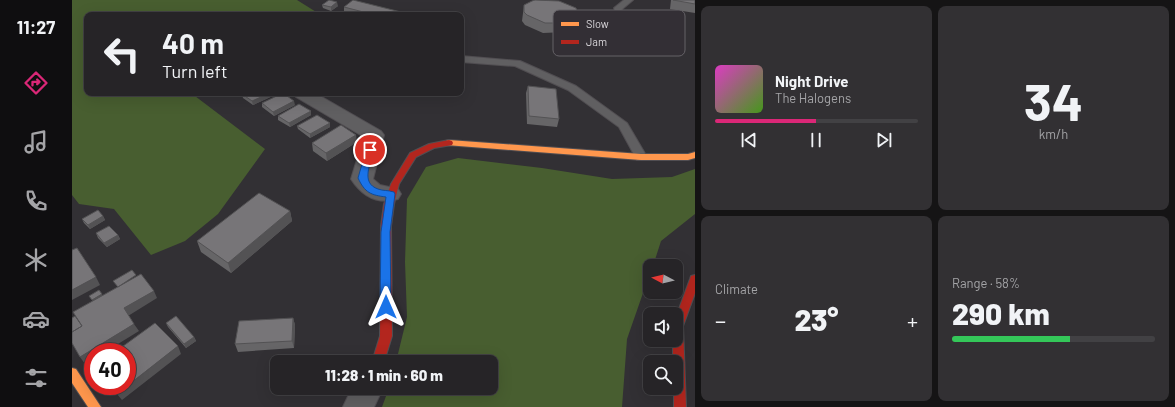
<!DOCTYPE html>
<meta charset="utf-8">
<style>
:root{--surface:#262427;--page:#323033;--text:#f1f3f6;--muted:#a4a4a7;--line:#424144;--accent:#db2777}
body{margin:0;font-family:Barlow,sans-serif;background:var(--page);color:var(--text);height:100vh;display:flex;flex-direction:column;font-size:15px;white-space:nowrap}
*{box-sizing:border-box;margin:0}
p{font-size:13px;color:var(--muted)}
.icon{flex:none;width:22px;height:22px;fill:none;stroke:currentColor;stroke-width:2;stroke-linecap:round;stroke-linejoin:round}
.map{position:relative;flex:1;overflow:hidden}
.details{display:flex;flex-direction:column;gap:6px;padding:6px;background:#151415;width:480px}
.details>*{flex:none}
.guide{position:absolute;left:12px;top:12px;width:380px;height:84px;border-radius:8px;box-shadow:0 4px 16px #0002,0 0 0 1px var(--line);background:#262427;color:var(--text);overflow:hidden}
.needle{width:26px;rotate:277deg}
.tools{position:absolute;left:571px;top:259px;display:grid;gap:8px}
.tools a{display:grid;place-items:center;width:40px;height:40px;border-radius:8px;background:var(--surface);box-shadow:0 4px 16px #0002,0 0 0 1px var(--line);font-size:20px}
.speed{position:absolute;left:12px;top:343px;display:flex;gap:8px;font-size:20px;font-weight:700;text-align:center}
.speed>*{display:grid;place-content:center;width:52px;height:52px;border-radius:50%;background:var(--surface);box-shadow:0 4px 16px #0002,0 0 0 1px var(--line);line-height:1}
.speed .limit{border:6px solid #d22;background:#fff;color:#111}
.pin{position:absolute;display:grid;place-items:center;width:34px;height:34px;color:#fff;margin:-17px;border:2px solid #fff;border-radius:50%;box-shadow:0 1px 4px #0007}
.me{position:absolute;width:44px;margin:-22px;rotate:0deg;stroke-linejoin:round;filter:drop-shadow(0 0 3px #0008)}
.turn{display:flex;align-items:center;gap:14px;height:84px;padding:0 12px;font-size:18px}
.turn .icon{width:52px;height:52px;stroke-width:2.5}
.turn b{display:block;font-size:28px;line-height:34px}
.big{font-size:30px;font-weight:800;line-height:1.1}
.details .widget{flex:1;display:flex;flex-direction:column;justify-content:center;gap:6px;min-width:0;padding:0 14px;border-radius:8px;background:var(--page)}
.details .dial{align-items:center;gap:0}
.dial b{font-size:52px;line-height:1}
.song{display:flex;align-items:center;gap:12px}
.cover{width:48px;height:48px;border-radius:6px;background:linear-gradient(135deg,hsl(310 70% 55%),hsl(100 70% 35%))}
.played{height:4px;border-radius:2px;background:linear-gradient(90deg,var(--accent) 50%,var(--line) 50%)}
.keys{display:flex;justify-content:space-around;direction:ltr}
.heat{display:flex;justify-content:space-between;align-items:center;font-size:22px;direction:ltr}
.charge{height:6px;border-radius:3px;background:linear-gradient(90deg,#34c759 58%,var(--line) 0)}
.details .tiles{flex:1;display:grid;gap:6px;grid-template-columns:repeat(2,1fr)}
.trip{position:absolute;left:198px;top:355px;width:228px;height:40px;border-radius:8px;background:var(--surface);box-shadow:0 4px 16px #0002,0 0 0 1px var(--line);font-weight:800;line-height:40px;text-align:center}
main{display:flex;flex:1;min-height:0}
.menu{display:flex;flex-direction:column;width:72px;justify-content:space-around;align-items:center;background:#0f0e10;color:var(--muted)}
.menu .icon{width:28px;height:28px}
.menu .current{color:var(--accent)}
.menu b{font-size:18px;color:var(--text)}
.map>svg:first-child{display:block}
.forest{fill:#485e30}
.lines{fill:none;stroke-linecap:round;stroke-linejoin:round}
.lane-casing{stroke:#514e52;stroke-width:2}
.street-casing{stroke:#514e52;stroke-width:2}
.slow-casing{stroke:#514e52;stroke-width:2}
.jam-casing{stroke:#514e52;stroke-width:2}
.lane{fill:#605f61;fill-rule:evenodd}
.street{fill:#605f61;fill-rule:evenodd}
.slow{fill:#ff974d;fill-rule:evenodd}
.jam{fill:#b3261e;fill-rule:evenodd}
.wall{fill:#666567}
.shaded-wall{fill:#535254}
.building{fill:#777578;stroke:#535254}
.route{fill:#1a73e8;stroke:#114b97}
.key{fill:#332f35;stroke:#656267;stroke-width:1}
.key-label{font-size:11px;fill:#dbd8dc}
</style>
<main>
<nav class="menu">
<b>11:27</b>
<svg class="icon current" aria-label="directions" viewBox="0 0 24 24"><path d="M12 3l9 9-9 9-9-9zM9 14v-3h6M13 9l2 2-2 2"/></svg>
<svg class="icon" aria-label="music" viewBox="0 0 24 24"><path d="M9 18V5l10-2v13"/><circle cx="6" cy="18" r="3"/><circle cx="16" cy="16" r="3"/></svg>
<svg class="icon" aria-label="phone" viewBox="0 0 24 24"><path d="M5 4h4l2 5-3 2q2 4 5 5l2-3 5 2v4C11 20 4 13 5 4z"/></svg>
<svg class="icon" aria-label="climate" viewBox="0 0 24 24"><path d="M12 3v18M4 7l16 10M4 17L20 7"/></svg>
<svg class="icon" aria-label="car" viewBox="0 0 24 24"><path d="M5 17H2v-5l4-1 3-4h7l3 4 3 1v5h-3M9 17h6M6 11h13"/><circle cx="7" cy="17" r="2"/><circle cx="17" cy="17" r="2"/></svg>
<svg class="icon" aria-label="filters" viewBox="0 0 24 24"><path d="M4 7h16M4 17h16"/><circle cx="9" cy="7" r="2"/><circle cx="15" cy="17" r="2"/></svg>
</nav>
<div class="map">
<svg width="623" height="407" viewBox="0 0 623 407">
<rect width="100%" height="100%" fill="#323034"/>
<!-- forest -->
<path class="forest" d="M0,0H225L249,15H15V93H119L193,149L146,214L113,241L79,255L42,209L7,204L0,195Z
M386,158L470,168L540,179L600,177L623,169V214L589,241L581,266H578V273L555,339L550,407H310L317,388H419V362H324L335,317L333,262L335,199L354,167Z"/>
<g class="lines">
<!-- lane casing -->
<g class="lane-casing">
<path id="lane" d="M552,0H561L549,10H543L542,8Z
M389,56L448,61L504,86L555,123L575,157L573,160H565L547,127L496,90L443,66L389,62Z"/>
</g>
<!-- street casing -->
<g class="street-casing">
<path id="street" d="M221,93H243L309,131L312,135L301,179L308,185L326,189L329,194L326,199C305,205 290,196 279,179L292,137L224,97Z
M280,388H311L302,407H271Z"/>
</g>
<!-- slow casing -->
<g class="slow-casing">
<path id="slow" d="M377,140L569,154H616L623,152V158L616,160H569L374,145L373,143L374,141Z
M0,368L4,369L29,407H16L0,383Z"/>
</g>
<!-- jam casing -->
<g class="jam-casing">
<path id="jam" d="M377,140L380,141L381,143L380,145L362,148L344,157L327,184L322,204L319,226L320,336L312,362H300L308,336L309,226L312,204L319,184L338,153L357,144Z
M623,275V293L611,326L614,407H602V388H604V362H601V340H604V317L618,279L619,276Z"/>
</g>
<!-- lane -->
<use href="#lane" class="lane"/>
<!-- street -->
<use href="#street" class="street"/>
<!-- slow -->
<use href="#slow" class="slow"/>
<!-- jam -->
<use href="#jam" class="jam"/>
</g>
<!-- wall -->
<path class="wall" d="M599,0H623V13L598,9Z
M250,5L266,6L259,11L251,8Z
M452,5L504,25L499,30L493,32L471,33L453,25L450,21Z
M272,7L333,13V15H277L272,14Z
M565,27L603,31L600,38L587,45L563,34Z
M456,86L487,119L485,127L455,124L454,93Z
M172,93H205V94L181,105L171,98L170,94Z
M190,103L223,105L202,116L190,107Z
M239,111V115L218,127L206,120V116Z
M225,126L258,127L238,138L226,129Z
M285,142L255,161L241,151L240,143Z
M218,211L220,221L159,273L129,252L125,241Z
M31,216L33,220L18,229L12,223L10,219Z
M24,233L46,235L48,239L35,247L26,238Z
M221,318L223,325L222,348L166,352L163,344Z
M94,323L122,337L124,341L114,348L96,327Z"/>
<!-- shaded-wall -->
<path class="shaded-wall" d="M265,2L266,6L259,11V7Z
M506,15L504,25L499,30L493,32L496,23Z
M603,31L600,38L587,45L590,38Z
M198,93H205V94L181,105L180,101Z
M222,101L223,105L202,116L201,112Z
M239,111V115L218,127L217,123Z
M258,123V127L238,138V134Z
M284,135L285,142L255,161L254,153Z
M218,211L220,221L159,273L156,263Z
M31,216L33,220L18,229L16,225Z
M46,235L48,239L35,247L32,243Z
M24,277L28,285L0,300V290Z
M82,291L85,298L56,316L52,308Z
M30,294L32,298L22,304L20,300Z
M221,318L223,325L222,348L220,341Z
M62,324L67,331L33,352H21V359L13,364L8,357Z
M122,337L124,341L114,348L112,344Z
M106,346L109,354L50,400L45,394Z"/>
<!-- building -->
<path class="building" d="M257,0L265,2L259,7L250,5Z
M281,0L333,13L330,15H303L272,7Z
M463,0L487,1L504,8L506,15L501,21L496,23H473L455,15L452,12V5L460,1Z
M601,0H623V4Z
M456,86L484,89L487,119L457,116Z
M172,93H198L180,101L170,94Z
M211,93L222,101L201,112L190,103Z
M227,104L239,111L217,123L206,116Z
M245,115L258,123L238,134L225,126Z
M269,125L284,135L254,153L240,143Z
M187,193L218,211L156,263L125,241Z
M26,210L31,216L16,225L10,219Z
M37,226L46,235L32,243L24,233Z
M5,248L24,277L0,290V250Z
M60,270L64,275L46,287L41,281Z
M69,274L82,291L52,308L62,324L8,357L0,343V332L10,326L1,312Z
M27,290L30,294L20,300L17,296Z
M3,316L10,326L0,332V318Z
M104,316L122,337L112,344L94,323Z
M221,318L220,341L163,344L167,321Z
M83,323L106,346L55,386V352H43Z
M38,386H55L45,394Z"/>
<!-- route -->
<path class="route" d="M298,147L302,150C299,163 288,183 306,189C311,191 316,190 322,192L323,194L318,232L319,307L317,311L314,312L310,311L308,307L309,232L314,197C299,195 293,193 286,178L294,150Z"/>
<!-- legend -->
<rect x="481" y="10" width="132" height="46" rx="6" class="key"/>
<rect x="489" y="22" width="18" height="4" fill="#ff974d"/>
<rect x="489" y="40" width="18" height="4" fill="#b3261e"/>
<g class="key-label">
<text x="514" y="28">Slow</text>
<text x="514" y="46">Jam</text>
</g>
</svg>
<div class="tools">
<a><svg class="needle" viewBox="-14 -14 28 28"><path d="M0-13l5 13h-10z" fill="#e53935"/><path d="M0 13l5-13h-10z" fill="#a4a4a7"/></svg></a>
<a><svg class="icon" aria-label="sound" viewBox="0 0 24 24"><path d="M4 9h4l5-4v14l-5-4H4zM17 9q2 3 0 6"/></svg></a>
<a><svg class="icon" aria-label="search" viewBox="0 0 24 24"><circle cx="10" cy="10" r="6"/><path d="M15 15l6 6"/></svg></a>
</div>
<div class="speed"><div class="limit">40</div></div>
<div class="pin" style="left:298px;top:150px;background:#d93025"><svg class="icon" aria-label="arrive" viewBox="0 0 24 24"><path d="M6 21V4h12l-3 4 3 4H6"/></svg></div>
<svg class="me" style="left:314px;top:307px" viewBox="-20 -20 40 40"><path d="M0-17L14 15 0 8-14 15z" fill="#1a73e8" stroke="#fff" stroke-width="4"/></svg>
<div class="trip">11:28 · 1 min · 60 m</div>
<div class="guide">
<div class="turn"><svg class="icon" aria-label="left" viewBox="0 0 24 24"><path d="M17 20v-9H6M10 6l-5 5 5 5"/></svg><div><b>40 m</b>Turn left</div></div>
</div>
</div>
<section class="details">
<div class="tiles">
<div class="widget">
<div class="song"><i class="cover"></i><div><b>Night Drive</b><p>The Halogens</p></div></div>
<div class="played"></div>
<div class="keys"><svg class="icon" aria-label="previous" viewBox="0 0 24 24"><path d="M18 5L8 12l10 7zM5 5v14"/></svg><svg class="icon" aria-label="pause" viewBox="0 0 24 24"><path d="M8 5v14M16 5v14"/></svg><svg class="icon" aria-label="next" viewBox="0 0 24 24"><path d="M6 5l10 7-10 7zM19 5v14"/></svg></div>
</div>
<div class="widget dial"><b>34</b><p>km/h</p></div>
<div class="widget"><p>Climate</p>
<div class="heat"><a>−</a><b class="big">23°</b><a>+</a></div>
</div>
<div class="widget"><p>Range · 58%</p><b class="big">290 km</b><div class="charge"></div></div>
</div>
</section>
</main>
